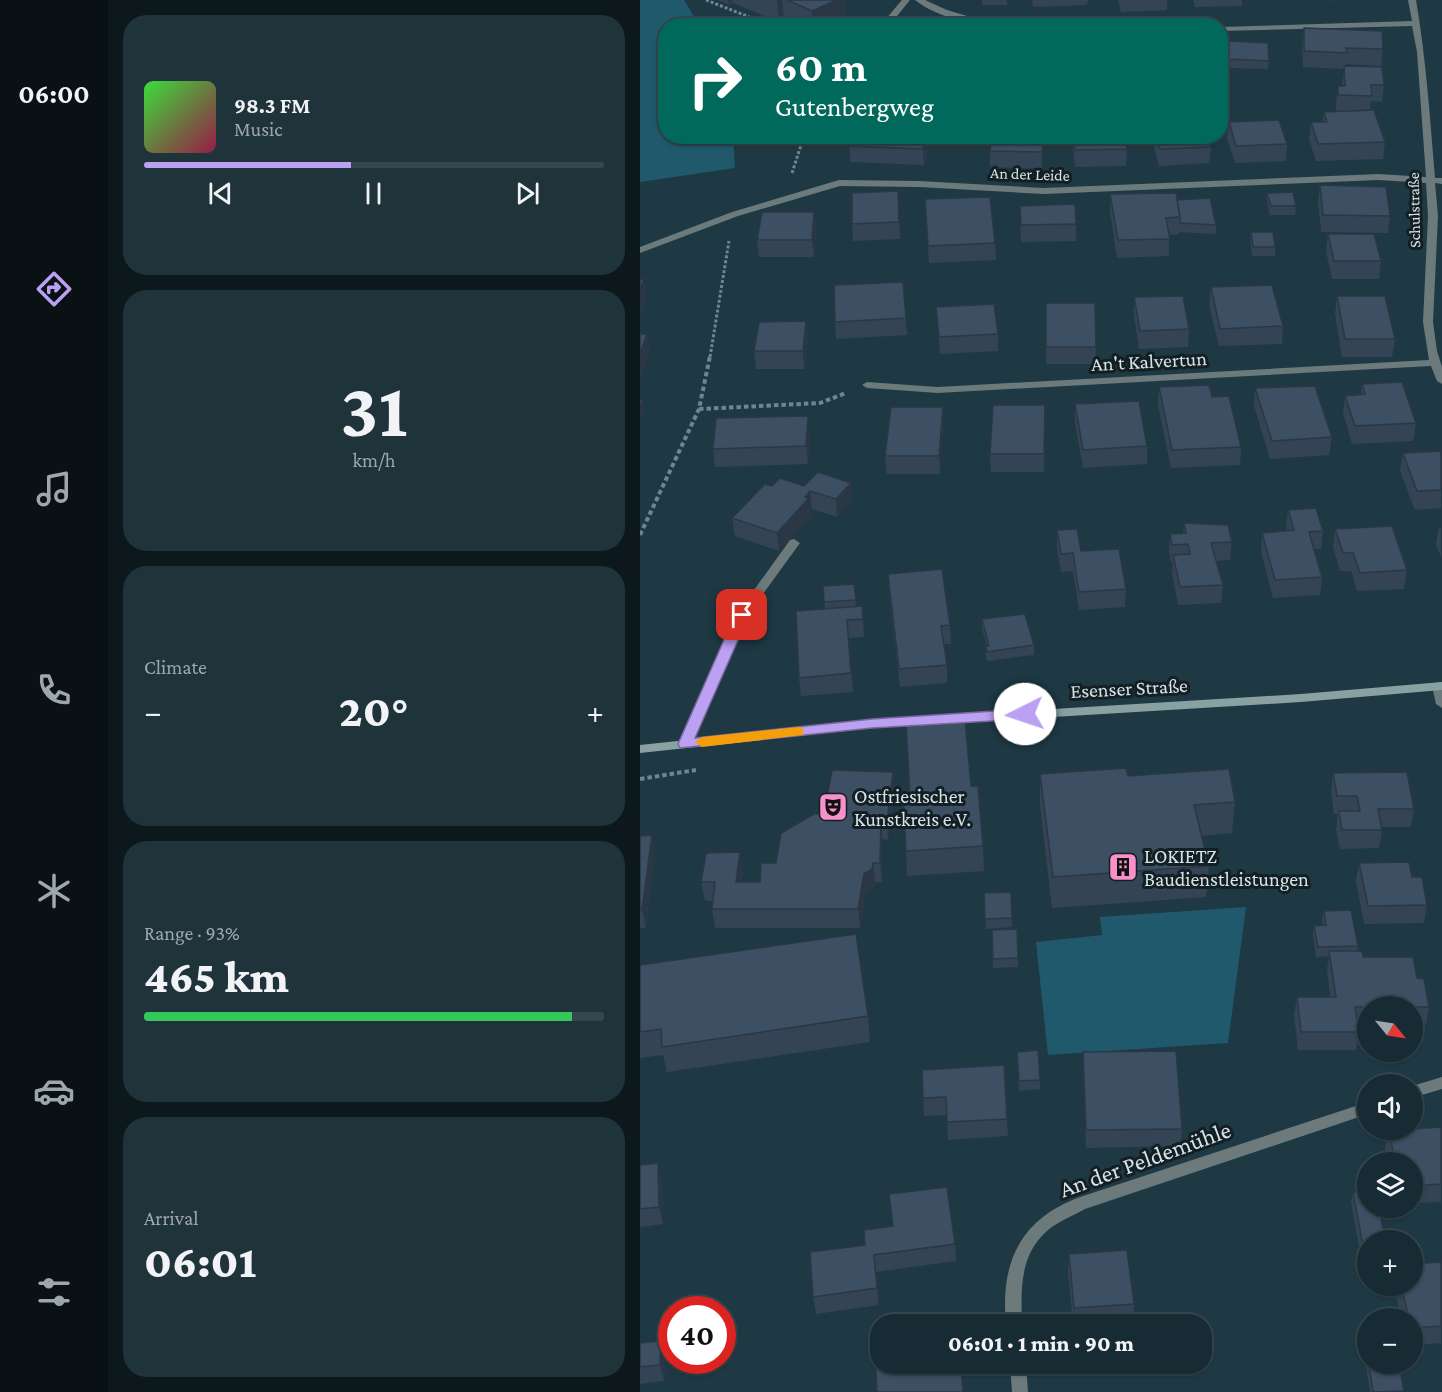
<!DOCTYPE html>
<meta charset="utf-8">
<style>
:root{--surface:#162b33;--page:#1f333b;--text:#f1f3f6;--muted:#9ea7ac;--line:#35474e;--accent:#bca0f2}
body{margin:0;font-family:"Crimson Pro",serif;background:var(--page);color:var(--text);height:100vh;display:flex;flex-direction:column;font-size:22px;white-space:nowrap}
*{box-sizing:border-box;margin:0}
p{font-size:20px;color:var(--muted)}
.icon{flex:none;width:33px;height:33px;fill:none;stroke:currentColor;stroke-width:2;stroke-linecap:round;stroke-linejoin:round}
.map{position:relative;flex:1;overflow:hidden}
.sheet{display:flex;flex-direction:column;gap:15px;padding:15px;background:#0c181c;width:532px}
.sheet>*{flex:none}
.top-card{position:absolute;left:18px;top:18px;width:570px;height:126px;border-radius:24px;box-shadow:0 2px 4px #0004,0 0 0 2px var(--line);background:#00695c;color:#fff;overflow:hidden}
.needle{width:39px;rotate:120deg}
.tools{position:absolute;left:717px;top:996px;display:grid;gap:12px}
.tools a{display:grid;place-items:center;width:66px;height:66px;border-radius:50%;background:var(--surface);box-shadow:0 2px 4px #0004,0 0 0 2px var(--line);font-size:30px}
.speed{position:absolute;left:18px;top:1296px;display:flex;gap:12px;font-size:30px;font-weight:700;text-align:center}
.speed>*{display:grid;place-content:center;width:78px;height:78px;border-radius:50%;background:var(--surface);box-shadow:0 2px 4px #0004,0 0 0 2px var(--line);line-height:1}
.speed .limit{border:9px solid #d22;background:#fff;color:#111}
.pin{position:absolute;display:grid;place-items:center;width:51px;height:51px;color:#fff;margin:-26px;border-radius:12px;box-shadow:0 3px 9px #0006}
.me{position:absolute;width:66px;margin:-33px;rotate:266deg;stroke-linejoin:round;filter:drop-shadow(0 0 4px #0008)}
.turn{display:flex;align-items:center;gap:21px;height:126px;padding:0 18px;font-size:27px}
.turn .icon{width:78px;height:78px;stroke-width:2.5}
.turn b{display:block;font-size:42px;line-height:51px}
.big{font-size:45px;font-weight:800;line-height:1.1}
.sheet .tile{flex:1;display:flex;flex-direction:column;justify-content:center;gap:9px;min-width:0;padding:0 21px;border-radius:24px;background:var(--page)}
.sheet .dial{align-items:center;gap:0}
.dial b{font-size:78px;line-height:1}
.song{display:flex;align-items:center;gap:18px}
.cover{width:72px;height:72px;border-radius:9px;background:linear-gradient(135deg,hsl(120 70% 55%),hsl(340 70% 35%))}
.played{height:6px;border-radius:3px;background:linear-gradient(90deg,var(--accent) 45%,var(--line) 45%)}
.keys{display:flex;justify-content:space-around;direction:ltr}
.heat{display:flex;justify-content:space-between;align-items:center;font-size:33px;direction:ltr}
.charge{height:9px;border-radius:4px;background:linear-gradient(90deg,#34c759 93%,var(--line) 0)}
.trip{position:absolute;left:230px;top:1314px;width:342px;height:60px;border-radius:24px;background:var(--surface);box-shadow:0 2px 4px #0004,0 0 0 2px var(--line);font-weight:800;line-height:60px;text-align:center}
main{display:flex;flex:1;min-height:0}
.menu{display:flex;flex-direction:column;width:108px;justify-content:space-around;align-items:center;background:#091114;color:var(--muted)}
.menu .icon{width:42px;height:42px}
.menu .on{color:var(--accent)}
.menu b{font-size:27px;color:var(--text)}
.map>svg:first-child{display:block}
.green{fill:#20596c}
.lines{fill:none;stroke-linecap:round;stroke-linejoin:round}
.path-far1{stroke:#70858e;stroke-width:3;stroke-dasharray:3 2;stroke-linecap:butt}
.path{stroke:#70858e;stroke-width:4;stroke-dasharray:4.5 3;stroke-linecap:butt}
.street{fill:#6c7a7b;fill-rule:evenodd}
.secondary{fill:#8aa1a2;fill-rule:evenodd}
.wall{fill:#344454}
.shaded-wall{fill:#2b3745}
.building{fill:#3d4f62;stroke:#2b3745;stroke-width:1.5}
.route{fill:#bca0f2;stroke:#7a689d;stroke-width:1.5}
.slow{fill:#f59e0b}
.labels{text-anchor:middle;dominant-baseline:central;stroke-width:6;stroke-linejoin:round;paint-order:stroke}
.far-street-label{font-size:16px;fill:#d5e4eb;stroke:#131f23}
.street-label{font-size:20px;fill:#d5e4eb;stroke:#131f23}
.poi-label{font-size:20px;fill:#d5e4eb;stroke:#131f23;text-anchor:start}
.near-street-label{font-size:24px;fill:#d5e4eb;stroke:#131f23}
</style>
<main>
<nav class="menu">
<b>06:00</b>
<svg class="icon on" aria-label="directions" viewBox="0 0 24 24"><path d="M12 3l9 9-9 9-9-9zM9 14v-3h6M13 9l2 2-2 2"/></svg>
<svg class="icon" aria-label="music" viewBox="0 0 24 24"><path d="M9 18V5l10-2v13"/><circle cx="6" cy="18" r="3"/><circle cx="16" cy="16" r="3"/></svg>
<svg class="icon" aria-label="phone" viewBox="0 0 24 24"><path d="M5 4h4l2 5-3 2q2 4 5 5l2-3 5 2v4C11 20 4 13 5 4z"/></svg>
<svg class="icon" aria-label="climate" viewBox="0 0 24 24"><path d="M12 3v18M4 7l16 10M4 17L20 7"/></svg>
<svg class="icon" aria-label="car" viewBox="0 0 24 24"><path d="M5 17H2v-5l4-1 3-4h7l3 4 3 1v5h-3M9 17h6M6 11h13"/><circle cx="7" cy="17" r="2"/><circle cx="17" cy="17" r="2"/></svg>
<svg class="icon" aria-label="filters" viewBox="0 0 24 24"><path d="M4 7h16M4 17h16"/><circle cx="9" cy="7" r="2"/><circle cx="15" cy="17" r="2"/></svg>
</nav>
<section class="sheet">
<div class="tile">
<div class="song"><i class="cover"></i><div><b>98.3 FM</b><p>Music</p></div></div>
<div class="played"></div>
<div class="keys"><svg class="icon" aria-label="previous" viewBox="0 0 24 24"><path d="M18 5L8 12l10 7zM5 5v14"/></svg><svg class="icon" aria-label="pause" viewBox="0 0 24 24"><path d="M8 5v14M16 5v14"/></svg><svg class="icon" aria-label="next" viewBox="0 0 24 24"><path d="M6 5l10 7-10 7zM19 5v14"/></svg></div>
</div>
<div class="tile dial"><b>31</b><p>km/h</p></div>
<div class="tile"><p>Climate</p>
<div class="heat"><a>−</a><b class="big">20°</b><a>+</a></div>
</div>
<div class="tile"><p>Range · 93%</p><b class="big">465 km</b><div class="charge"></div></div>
<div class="tile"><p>Arrival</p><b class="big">06:01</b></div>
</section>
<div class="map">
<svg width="802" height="1392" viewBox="0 0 802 1392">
<rect width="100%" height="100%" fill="#1e3944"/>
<!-- green -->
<path class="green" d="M0,0H44L59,25L26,26V136L93,137L95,168L0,182Z
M606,907L588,1043L408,1055L396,942L462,935L460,917Z"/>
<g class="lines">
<!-- path-far1 -->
<path class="path-far1" d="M66,0L132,26
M152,173L164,136
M70,357L89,241"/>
<!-- path -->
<path class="path" d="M59,409L180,403L206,393
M0,535L59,409L70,356
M0,779L56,770"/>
<!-- street -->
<path class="street" d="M262,0H270L249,26H240Z
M275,0H285L307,10L361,26C334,26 296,17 275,0Z
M768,0H776C786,58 790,118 795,178H802V184L795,183L798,216L793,322L797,351L802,367V384L797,381L791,366L298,393L227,388L222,385L227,382L298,387L789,360L783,322L788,216L786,183L739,180L404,194L279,187L200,186L98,216L0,253V247L92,212L199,180L279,181L404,188L739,174L786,177L777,52L772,26L580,31V27L772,21Z
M154,539L160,543L107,616L51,744L45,748L41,747L39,744L96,615L150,540Z
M798,682L802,683V708L796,704L792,686Z
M802,1077V1089L772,1098V1086Z
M728,1102V1114L445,1209C433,1216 419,1221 408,1230C379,1255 381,1290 382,1324H366C360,1263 380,1219 440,1197Z
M370,1364H386L388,1392H372Z"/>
<!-- secondary -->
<path class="secondary" d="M802,682V690L661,702L232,728L0,753V745L232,720L661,694Z"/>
</g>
<!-- wall -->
<path class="wall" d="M78,0H205L207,19L191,26H156L144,20L139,22L93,3L89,5Z
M342,0H367V5H342Z
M392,0H448L447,5L393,7Z
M478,0H527V10L481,12Z
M553,0H602V6L555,7Z
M664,28L743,49L741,66L705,64V66L744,85L742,102L731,101L730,110L745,142L743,159L676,161L669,139L671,122H683L684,112L702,111H696V103L698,86H702L704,69L663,67L662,44Z
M588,41L629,61L628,69L587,68Z
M589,122L647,144L646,161L595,163L587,138Z
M291,136L284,165L211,162L209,146Z
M432,136H485L487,149L486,166L435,167Z
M511,136H568L571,147L569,163L519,166Z
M404,144L402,169L350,167V151Z
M680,185L750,216L748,233L681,232L678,202Z
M258,191L260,239L213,241L212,224Z
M627,193L656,206L655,215H630L627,202Z
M470,194L537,200L576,225V234L539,232V234L529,235V256L477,258L470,211Z
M285,199L355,243L356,260L289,263Z
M380,206L436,224V241L381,242Z
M174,212L176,229L174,257H119L117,240Z
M611,232L635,247V256H612L610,241Z
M688,234L741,261L739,279H692L686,251Z
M263,282L267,335L196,339L195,322Z
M571,287L643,326L642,344L579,346L569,305Z
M697,296L755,339L752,357H702L695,314Z
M494,297L549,329L548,347L499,349L494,315Z
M406,303L456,347L455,364H406Z
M296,307L358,334V351L300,354Z
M166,321L168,339L164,369H116L114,351Z
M722,384L776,423L773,441L712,444L703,413L705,396L721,395Z
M519,387L572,397L601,447L600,465L531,468L518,405Z
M615,388L692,437L689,455L630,459L614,406Z
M435,404L507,446V464L443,468L435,422Z
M405,405L404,472H351L350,454Z
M303,407V425L300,474H247L245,456Z
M170,434L168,464L75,467L73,449Z
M801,451V508L775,510L760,471L763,453Z
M211,483L212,501L197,517L172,509L170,511L171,516L139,551L95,536L92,518L132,486H164Z
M648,510L683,531L681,549H674L682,577L680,595L633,598L621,551L622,533L647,531L646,528Z
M544,523L592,542L590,560L576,561L583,585L581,603L538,605L532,573L533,563H531L529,552L530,534L543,533Z
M799,527H801V557L796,545Z
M695,529L767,570L764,589L717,591L711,571H700L693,547Z
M417,530L441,551L486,589L485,607L439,610L433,571L421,572L417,548Z
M248,574L310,625L311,644H304L307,665V683L260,687L249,592Z
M214,584L216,606H222L224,637L209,638L213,692L161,696L159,678L185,609L183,586Z
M342,619L394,645V655L347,661L346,656V646H347L342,629Z
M253,772L255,790L248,840L242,839V882H235L234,887L226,892L220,928H75L72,909L73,901H65L61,882L103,871L101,882H120L136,863L184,814Z
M693,773L774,809L771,827H742V830L739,848L700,849L696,829L698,814H694L691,792Z
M400,774L488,776L595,802L592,833L562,836L569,866L566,897L412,908L400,805Z
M331,786L343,846L344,871L267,876L266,851L270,797Z
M12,835L15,854L6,928H0V836Z
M719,863L772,877L787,905L784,923L724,924L716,881Z
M371,892L372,927L346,929L344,893Z
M684,911L718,946L717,951L723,957L777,978L789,1007L786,1025H772V1006H728V1025H718L719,1032L716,1050H658L654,1015L657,997H690L687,969L689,956L676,957L673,935L674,926L683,925L682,920Z
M377,929L378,967L353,968L352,930Z
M0,965L228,1016L230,1042L27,1072L23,1055L0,1058Z
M377,1052L400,1080V1089L379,1091Z
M443,1052L542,1129L540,1146L446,1148L443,1070Z
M282,1070L367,1119L368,1136L308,1140L307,1115L284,1116Z
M801,1127V1202L772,1203V1162H748L745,1148L749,1130Z
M0,1165L22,1181L23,1224L0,1227Z
M713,1192L728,1240V1250L720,1251L711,1202Z
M315,1244L316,1261L235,1272L239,1305L176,1314L173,1297L170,1252Z
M429,1254L494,1304L493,1321L433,1324L428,1272Z
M801,1262V1343L772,1345V1318H761L754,1286H772Z
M0,1343L25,1358L24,1381L0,1384Z
M726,1344H728V1364H759L764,1392H730L724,1352Z"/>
<!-- shaded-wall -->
<path class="shaded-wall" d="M88,0H92L93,3L89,5Z
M137,0H142L144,20L139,22Z
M197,0H205L207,19L191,26H173L172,11Z
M687,0H699L687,3Z
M286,136H291L284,165L283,149Z
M403,136L404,144L402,169V152Z
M174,212L176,229L174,257L172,240Z
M4,279L7,297L0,316V291Z
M166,321L168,339L164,369L163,351Z
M7,334L10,352L0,380V354Z
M3,399L5,409L0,421V408Z
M303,407V425L300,474L299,456Z
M168,416L170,434L168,464L166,446Z
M211,483L212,501L197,517L196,499Z
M170,491L172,509L170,511L171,516L139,551L137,533Z
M253,772L255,790L248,840L247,821Z
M241,821L242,839V882L240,863Z
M12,835L15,854L6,928L2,910Z
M100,852L103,871L99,900L96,882Z
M233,863L235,882L234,887L226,892L220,928L218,909L224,874Z
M18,1163L22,1181L23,1224L19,1207Z
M21,1341L25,1358L24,1381L20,1365Z"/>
<!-- building -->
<path class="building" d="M147,0H197L172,11Z
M664,28L742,31L743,49L706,48L707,53L664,51Z
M588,41L628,43L629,61L588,59Z
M704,66L742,67L744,85H731L732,96L698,95V86H705Z
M734,110L745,142L678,144L671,122H687L684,112Z
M639,120L647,144L596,146L589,122Z
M212,136H286L283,149L209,146Z
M352,136H403L402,152L350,151Z
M434,136H485L487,149L435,150Z
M516,136H568L571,147L520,149Z
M680,185L746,187L750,216L683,215Z
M258,191L259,222L212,224V193Z
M653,192L656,206H631L627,193Z
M536,193L540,217L526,218L530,239L478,240L470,194Z
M350,197L355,243L288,246L285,199Z
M570,198L576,225L540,223V217L537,200Z
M435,204L436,224L381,225L380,206Z
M122,212H174L172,240H117Z
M611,232H633L635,247H613Z
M688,234H734L741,261H694Z
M0,279H4L0,291Z
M263,282L266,318L195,322L194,285Z
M632,285L643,326L580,329L571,287Z
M543,296L549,329L500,331L494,297Z
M697,296H745L755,339H705Z
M406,303H455L456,347H406Z
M354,304L358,334L299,337L296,307Z
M166,321L163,351H114L119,322Z
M0,334H7L0,354Z
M762,382L776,423L715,426L705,396L725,394L722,384Z
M569,385L572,397L589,396L601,447L532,450L519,387Z
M675,386L692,437L632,441L615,388Z
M0,399H3L0,408Z
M499,401L507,446L443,450L435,404Z
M353,405H405L404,454H350Z
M251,407H303L299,456H245Z
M168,416L166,446L73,449L76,418Z
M801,451V490L777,491L763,453Z
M178,472L211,483L196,499L170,491L165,497L169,498L137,533L92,518L125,484L132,486L140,478L164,486Z
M676,508L683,531L669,532L682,577L635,580L622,533L654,530L648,510Z
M544,523L588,525L592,542L571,543L583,585L540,587L533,555L550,554L548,544L532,545L530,534L546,533Z
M752,526L767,570L720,573L713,553H703L695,529Z
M437,529L441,551L479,549L486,589L439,592L433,553L421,554L417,530Z
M302,569L310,625L301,626L307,665L259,669L248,574Z
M214,584L216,600L184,602L183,586Z
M222,606L223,619L207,620L211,673L159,678L156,611Z
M385,614L394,645L347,652L346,646H349L342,619Z
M325,719L331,786H338L343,846L266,851L263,797H270L266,723Z
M486,768L488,776L589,769L595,802L554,805L569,866L413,877L400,774Z
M192,770L253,772L247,821H241L240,863H233L232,869L224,874L218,909H72L75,882H61L66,853L100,852L96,882H120L121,863H136L141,833L174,814H184Z
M767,772L774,809H738L742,830H702L699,811H720L717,796H697L693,773Z
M12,835L2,910H0V836Z
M769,862L772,877H782L787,905L728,906L719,863Z
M371,892L372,918L345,919L344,893Z
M711,910L718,946L678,947L674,926L686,925L684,911Z
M377,929L378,958L353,959L352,930Z
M216,934L228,1016L22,1047L21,1029L0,1032V965Z
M689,951H722L723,957H773L777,978L784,979L789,1007H715L719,1032H661L657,997H696Z
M398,1050L400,1080L379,1081L377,1052Z
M536,1051L542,1129L446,1130L443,1052Z
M364,1065L367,1119L307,1122L306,1097L283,1098L282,1070Z
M801,1127V1184L772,1186V1162H755L749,1130H772V1129Z
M18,1163L19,1207L0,1209V1165Z
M307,1187L315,1244L234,1255L237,1288L173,1297L170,1252L225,1245L224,1230L253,1226L249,1194Z
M713,1192H728V1208H739L745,1240L722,1241Z
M487,1250L494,1304L434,1308L429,1254Z
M801,1262V1326L772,1328V1318H769L761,1286H772V1264Z
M21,1341L20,1365L0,1367V1343Z
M726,1344H728V1356Z
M235,1347H240V1364H321L323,1392H237Z
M729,1364H759L764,1391L733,1392Z"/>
<!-- route -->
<path class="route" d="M102,611L109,615L55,738L232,719L385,709L392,714L385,719L232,728L40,748L38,744L95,615Z"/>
<!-- slow -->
<path class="slow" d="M158,727L163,728V735L62,747L55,742L62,737Z"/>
<!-- icons -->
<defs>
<g id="theatre-square" transform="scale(1.5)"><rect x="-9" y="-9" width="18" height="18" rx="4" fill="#f890cb" stroke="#131f23"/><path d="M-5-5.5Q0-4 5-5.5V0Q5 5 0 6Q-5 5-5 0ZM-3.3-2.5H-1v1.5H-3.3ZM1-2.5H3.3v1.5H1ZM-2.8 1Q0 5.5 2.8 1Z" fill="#111"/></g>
<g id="building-square" transform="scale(1.5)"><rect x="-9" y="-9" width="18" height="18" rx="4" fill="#f890cb" stroke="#131f23"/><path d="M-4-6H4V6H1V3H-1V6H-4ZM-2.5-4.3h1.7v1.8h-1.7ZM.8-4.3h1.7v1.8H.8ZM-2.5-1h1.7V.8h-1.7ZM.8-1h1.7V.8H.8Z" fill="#111"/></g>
</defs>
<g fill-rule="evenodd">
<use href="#theatre-square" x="193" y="807"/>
<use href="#building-square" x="483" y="867"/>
</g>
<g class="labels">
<!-- far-street labels -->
<g class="far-street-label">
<text transform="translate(390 174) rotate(2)">An der Leide</text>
<text transform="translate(774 210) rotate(-91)">Schulstraße</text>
</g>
<!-- street labels -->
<g class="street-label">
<text transform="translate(509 361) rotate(-3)">An't Kalvertun</text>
<text transform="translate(489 688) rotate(-3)">Esenser Straße</text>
</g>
<!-- poi labels -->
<g class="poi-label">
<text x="214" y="796">Ostfriesischer<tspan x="214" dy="23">Kunstkreis e.V.</tspan></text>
<text x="504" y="856">LOKIETZ<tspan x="504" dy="23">Baudienstleistungen</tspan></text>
</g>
<!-- near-street labels -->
<g class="near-street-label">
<text transform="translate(505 1159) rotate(-20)">An der Peldemühle</text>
</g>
</g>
</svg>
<div class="tools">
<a><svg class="needle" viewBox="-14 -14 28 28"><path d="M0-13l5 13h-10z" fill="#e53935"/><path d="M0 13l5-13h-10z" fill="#9ea7ac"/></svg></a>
<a><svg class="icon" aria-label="sound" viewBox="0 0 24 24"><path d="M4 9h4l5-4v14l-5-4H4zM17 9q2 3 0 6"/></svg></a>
<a><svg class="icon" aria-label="layers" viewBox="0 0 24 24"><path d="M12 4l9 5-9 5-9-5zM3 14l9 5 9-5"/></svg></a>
<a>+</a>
<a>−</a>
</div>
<div class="speed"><div class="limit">40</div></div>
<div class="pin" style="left:102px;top:615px;background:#d93025"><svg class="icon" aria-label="arrive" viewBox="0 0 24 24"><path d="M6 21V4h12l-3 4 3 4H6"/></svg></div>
<svg class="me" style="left:385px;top:714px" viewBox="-20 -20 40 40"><circle r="19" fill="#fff"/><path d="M0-13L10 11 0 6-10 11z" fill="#bca0f2"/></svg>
<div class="trip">06:01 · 1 min · 90 m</div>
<div class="top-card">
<div class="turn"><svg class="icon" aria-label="right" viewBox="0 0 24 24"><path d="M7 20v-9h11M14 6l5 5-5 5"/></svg><div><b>60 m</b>Gutenbergweg</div></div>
</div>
</div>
</main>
